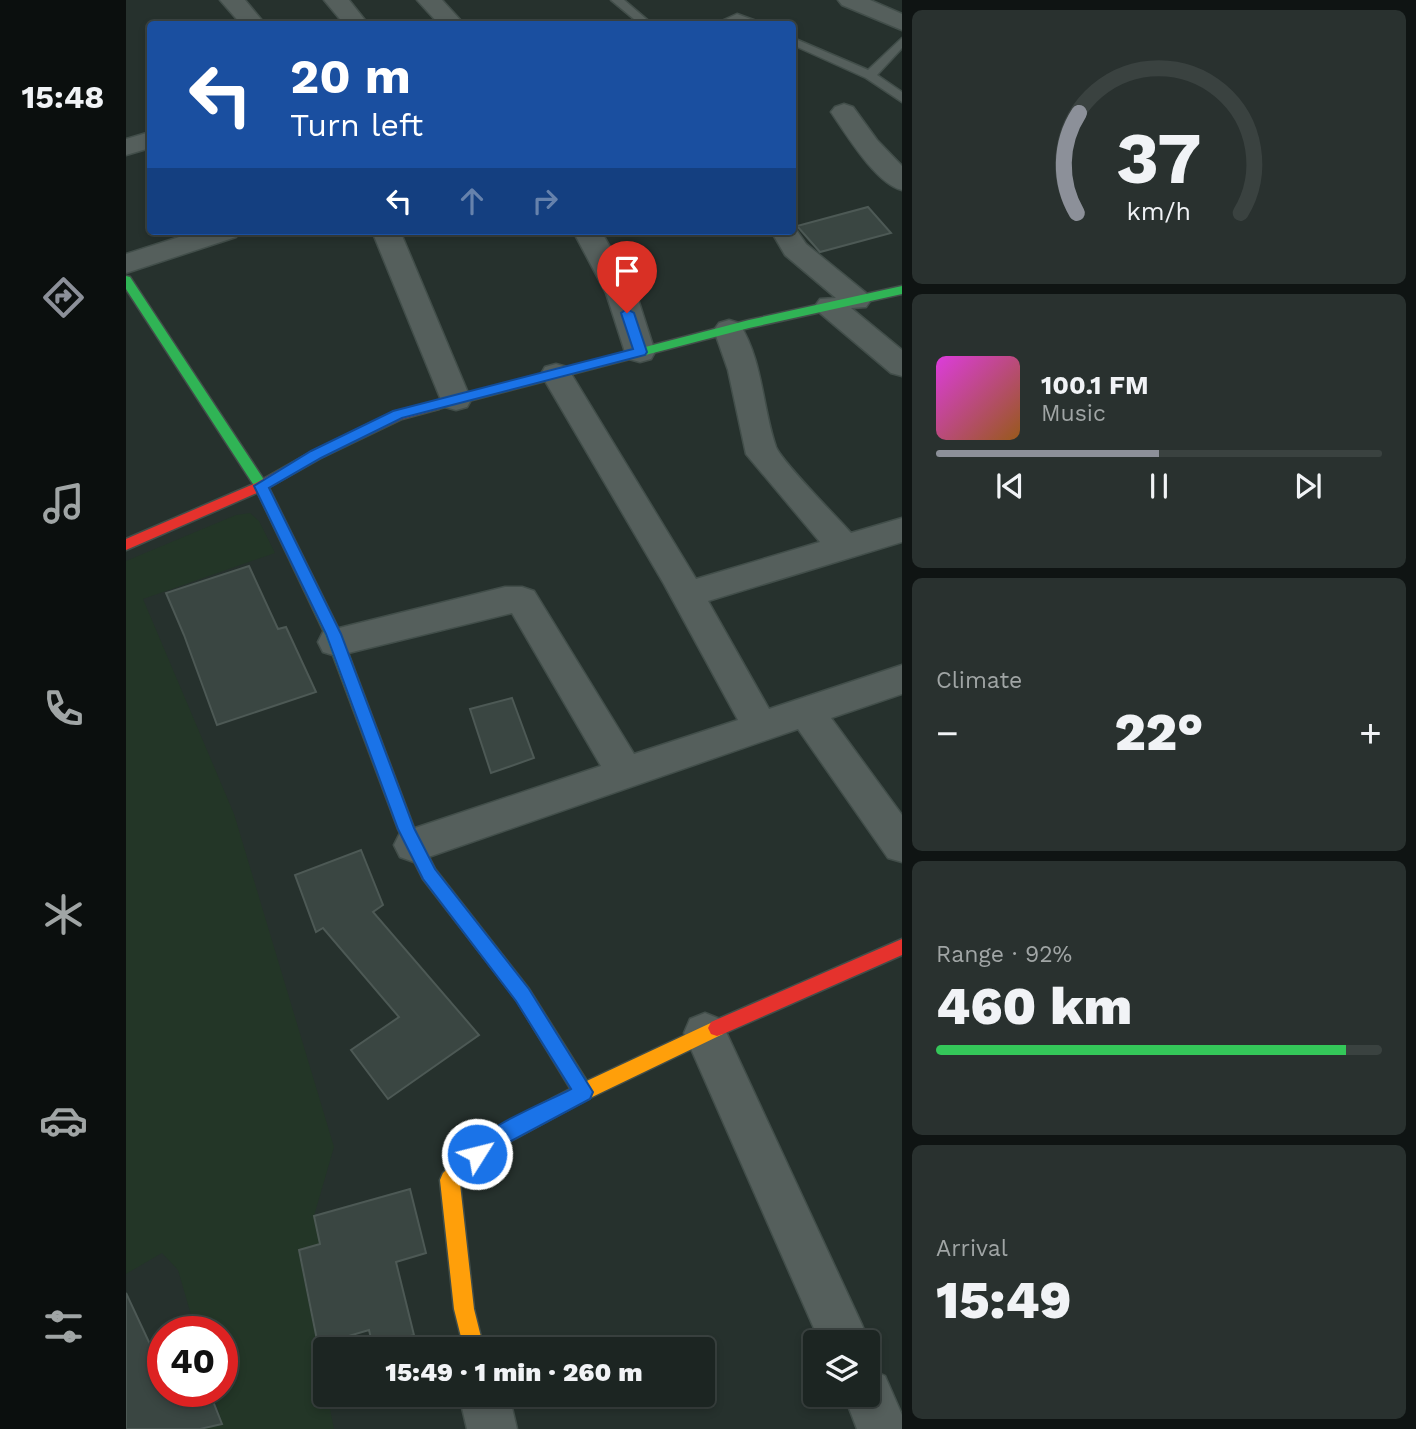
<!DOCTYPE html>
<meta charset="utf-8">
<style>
:root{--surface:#1c2522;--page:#29312f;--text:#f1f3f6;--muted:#a0a5a5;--line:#3a4240;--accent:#8c9099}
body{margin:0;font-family:"Work Sans",sans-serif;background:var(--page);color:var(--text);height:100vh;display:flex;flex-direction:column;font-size:26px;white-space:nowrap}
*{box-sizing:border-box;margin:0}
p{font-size:23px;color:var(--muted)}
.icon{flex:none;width:38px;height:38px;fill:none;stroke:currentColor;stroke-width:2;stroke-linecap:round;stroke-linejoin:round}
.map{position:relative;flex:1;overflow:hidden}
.side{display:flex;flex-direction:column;gap:10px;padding:10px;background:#0f1413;width:514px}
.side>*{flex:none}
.guide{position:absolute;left:21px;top:21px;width:649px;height:214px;border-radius:7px;box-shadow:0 4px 10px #0003,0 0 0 2px var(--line);background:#1a4fa0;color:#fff;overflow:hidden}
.tools{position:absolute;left:677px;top:1330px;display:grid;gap:14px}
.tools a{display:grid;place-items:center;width:77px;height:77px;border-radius:7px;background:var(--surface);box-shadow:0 4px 10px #0003,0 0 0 2px var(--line);font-size:35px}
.speed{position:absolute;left:21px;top:1316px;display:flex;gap:14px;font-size:35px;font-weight:700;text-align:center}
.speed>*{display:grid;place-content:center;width:91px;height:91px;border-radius:50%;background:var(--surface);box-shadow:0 4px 10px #0003,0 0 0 2px var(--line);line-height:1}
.speed .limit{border:10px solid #d22;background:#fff;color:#111}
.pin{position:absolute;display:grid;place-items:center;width:60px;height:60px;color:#fff;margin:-72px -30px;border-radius:50% 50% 50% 0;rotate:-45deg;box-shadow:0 0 7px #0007}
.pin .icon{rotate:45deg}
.me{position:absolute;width:77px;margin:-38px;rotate:54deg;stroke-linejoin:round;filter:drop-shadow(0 0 5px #0008)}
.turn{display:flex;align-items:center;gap:24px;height:147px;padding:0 28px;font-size:32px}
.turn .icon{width:91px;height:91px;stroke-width:2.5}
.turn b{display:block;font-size:49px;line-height:60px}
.lanes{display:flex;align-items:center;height:66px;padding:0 28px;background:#0003;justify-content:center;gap:35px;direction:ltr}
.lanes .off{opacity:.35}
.big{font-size:52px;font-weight:800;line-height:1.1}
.side .widget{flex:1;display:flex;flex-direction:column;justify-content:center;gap:10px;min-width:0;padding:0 24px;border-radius:10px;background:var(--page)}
.side .dial{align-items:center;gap:0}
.dial svg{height:182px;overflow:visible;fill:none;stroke:var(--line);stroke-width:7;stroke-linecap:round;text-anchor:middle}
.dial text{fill:var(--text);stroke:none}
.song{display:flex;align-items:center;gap:21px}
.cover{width:84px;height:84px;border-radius:10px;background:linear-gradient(135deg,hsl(300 70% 55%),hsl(30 70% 35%))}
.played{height:7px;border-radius:4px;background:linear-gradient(90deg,var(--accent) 50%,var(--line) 50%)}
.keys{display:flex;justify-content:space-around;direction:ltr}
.heat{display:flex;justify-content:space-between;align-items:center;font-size:38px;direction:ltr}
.charge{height:10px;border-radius:5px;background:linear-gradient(90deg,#34c759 92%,var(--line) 0)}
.trip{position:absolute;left:187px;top:1337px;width:402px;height:70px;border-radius:7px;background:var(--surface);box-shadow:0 4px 10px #0003,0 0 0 2px var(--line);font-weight:800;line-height:70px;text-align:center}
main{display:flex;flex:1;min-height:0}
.menu{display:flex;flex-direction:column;width:126px;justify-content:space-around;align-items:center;background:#0b0f0e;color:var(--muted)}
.menu .icon{width:49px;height:49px}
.menu .active{color:var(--accent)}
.menu b{font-size:32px;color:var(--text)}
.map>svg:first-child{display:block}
.green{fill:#233627}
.building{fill:#3a4642;stroke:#4d5955;stroke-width:2}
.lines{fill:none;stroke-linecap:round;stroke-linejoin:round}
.lane-casing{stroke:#424e4a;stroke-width:3}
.street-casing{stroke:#424e4a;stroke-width:3}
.fast-casing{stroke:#424e4a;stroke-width:3}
.slow-casing{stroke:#424e4a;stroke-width:3}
.jam-casing{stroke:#424e4a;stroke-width:3}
.lane{fill:#555f5c;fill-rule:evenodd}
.street{fill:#555f5c;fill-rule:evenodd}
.fast{fill:#30b455;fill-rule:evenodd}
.slow{fill:#ff9f0a;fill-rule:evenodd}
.jam{fill:#e5322d;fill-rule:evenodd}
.route{fill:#1a73e8;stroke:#114b97;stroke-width:2}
</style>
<main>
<nav class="menu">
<b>15:48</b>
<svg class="icon active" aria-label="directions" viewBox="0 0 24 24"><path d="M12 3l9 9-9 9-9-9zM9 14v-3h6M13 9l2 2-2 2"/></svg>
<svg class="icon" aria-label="music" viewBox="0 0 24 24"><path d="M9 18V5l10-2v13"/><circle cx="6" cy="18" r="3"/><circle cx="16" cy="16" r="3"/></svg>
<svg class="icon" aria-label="phone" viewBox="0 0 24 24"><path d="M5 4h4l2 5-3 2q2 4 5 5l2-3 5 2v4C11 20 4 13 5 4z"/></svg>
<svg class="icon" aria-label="climate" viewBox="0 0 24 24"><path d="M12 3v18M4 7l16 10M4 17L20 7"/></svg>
<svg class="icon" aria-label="car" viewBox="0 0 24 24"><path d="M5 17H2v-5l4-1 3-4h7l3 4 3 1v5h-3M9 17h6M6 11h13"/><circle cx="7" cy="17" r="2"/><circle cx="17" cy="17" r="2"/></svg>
<svg class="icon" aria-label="filters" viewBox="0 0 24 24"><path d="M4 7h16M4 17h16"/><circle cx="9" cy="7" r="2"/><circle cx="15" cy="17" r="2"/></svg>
</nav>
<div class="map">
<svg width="776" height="1429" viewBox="0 0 776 1429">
<rect width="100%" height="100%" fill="#26312d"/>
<!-- green -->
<path class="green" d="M124,513L133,521L149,553L17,599L108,814L208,1147L188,1216L194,1244L173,1250L208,1429H74L96,1424L87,1391H96V1332H70L52,1270L36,1253L0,1274V561L110,515Z"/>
<!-- building -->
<path class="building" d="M742,207L765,233L694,252L671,226Z
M123,566L152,629L160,627L190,692L91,725L58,635L40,593Z
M386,698L408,758L365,773L344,709Z
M235,850L257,905L247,912L353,1035L262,1099L225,1050L273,1017L197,928L190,932L169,875Z
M284,1189L300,1253L270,1262L288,1335L247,1347L243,1330L192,1345L173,1250L194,1244L188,1216Z
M0,1293L37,1372V1391H83L96,1424L74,1429H0Z"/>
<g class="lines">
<!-- lane casing -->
<g class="lane-casing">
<path id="lane" d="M485,0H498L526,24H514Z
M611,14L633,22L635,24H620L611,21L603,24H589Z
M667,38L742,70L776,38V48L751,75L776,92V102L740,78L667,45Z"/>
</g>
<!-- street casing -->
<g class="street-casing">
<path id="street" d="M94,0H119L139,24H115Z
M198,0H223L242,24H218Z
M291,0H316L338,24H313Z
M712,0H744L776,14V30L716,5Z
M718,104L727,107L751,140L776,166V190C750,184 720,134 705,112L709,107Z
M24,132V148L0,155V139Z
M667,225L680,244L740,293L745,300L740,307L725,308L776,350V376L765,373L694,313L689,306L694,299L710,298L659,255L645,231H667Z
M72,231H114L110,237L0,273V254Z
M246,231H274L345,400L341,407L330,410L319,407L315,400Z
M447,231H475L510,293L529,352L525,359L514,362L503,359L499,352L480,293Z
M603,320L613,323C637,360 636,407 650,447C656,462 711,517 725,533L776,518V542L582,601L643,709L776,665V694L705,718L776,815V862L762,858L672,729L288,862L274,857L268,845L274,833L475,766L386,613L210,656L197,652L192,642L197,632L379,587H396L408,591L508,754L612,720L538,584L415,374L419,367L430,364L441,367L570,579L694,542L620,454L602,370L588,330L593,323Z
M579,1013L594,1019L736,1325L743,1342L742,1345V1342H694L558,1033L564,1019Z
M742,1368L759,1376L776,1415V1429H731L718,1395H742Z
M333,1395H383L391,1429H341Z"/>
</g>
<!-- fast casing -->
<g class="fast-casing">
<path id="fast" d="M0,276L4,277L142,486L215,634L288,828L309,869L403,989L464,1086L466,1092L464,1098L457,1101L450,1098L391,1001L297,879L272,829L199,634L129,487L0,289Z
M776,286V294L623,328L308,410L301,406L308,402L623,320Z"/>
</g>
<!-- slow casing -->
<g class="slow-casing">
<path id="slow" d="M591,1020L597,1022L600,1028L597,1034L464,1098L372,1148L334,1184L348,1309L358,1349H338L328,1309L314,1180L317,1173L358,1134L450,1086Z"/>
</g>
<!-- jam casing -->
<g class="jam-casing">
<path id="jam" d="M308,402L313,403V409L276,419L195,458L140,489L0,550V539L130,483L185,452L267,412Z
M776,939V955L597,1034L591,1036L585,1034L582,1028L585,1022Z"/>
</g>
<!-- lane -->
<use href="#lane" class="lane"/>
<!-- street -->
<use href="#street" class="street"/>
<!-- fast -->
<use href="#fast" class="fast"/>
<!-- slow -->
<use href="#slow" class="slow"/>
<!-- jam -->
<use href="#jam" class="jam"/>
</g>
<!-- route -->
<path class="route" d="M501,309L508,313L521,352L519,355L276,418L195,458L143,488L215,634L288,828L309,869L403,989L467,1092L464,1099L372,1148L351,1164L344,1161L341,1154C352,1128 419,1103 445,1089L390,1001L297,879L272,829L200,634L128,486L185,451L267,411L507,349L495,313Z"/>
</svg>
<div class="tools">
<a><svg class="icon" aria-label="layers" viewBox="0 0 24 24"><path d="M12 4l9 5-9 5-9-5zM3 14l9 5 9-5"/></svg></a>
</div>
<div class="speed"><div class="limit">40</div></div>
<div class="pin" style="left:501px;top:313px;background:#d93025"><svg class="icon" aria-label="arrive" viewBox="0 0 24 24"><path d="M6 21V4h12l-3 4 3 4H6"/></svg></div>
<svg class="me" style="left:351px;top:1154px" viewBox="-20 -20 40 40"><circle r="17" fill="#1a73e8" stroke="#fff" stroke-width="3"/><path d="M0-11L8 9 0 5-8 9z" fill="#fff"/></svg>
<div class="trip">15:49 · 1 min · 260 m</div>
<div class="guide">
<div class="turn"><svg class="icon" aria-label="left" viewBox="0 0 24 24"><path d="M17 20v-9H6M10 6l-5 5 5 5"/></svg><div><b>20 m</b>Turn left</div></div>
<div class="lanes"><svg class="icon" aria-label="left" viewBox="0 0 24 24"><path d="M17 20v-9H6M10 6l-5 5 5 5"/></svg><svg class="icon off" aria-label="ahead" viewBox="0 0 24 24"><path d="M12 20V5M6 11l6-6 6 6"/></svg><svg class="icon off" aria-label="right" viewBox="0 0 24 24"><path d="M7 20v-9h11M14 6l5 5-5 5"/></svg></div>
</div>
</div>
<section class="side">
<div class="widget dial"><svg viewBox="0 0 100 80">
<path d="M14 69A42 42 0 1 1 86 69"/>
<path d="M14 69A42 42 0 0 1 15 25" stroke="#8c9099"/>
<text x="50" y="56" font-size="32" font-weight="700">37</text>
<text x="50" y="72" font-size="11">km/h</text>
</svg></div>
<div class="widget">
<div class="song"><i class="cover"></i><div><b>100.1 FM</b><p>Music</p></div></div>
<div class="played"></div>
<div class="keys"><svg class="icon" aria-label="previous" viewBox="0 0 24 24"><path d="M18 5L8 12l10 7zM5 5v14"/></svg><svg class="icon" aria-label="pause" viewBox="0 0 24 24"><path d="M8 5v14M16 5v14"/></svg><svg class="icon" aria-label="next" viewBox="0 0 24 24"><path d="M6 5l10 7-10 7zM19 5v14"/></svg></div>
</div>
<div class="widget"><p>Climate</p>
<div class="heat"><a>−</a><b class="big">22°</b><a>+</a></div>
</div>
<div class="widget"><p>Range · 92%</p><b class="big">460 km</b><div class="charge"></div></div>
<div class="widget"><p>Arrival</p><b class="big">15:49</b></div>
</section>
</main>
